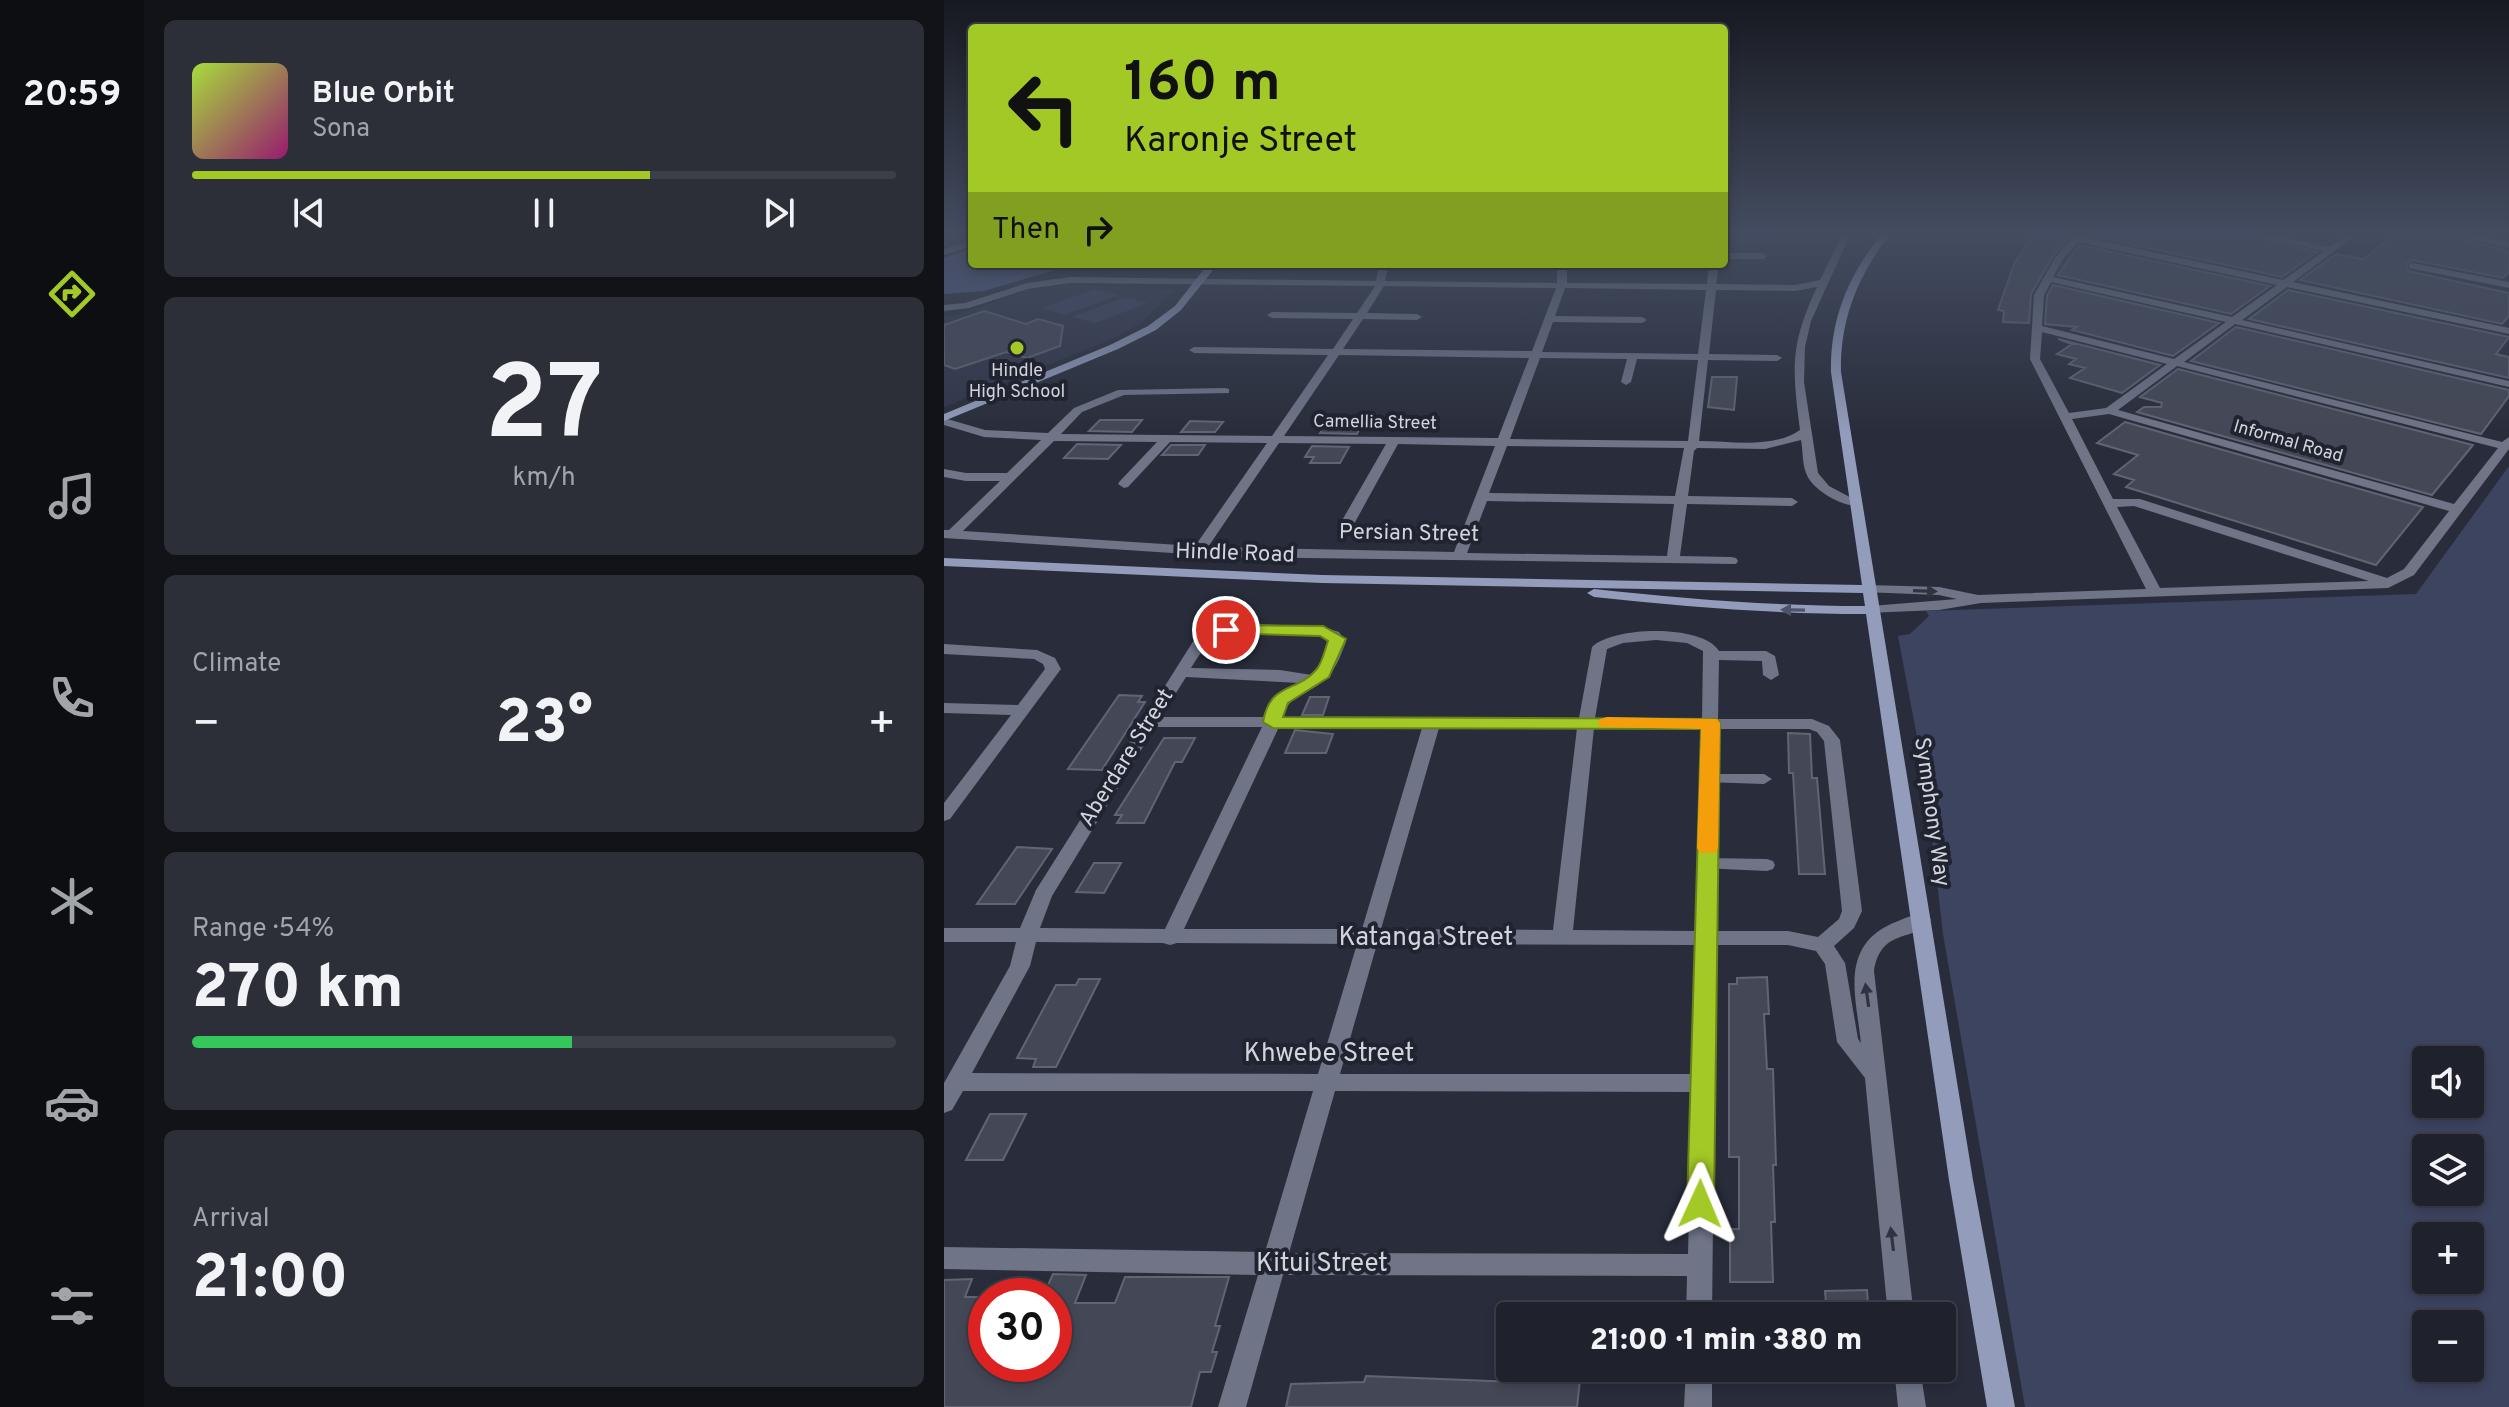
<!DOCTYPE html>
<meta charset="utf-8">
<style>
:root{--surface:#1f222c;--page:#2c2f38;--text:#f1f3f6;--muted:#a1a4a9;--line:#3c3f48;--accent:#a3c927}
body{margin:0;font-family:Overpass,sans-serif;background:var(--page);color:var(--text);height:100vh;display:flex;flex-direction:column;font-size:30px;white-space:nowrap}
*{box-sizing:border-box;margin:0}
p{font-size:26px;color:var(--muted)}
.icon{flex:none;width:44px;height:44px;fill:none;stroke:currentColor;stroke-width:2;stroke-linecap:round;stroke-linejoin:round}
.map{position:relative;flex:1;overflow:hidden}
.drawer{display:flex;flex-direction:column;gap:20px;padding:20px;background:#111318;width:800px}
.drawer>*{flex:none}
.hud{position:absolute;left:24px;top:24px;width:760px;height:244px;border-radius:8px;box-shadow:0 4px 12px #0003,0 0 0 2px var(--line);background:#a3c927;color:#111;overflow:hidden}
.fabs{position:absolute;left:1468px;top:1046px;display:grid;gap:16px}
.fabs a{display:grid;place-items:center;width:72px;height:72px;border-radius:8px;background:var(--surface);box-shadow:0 4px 12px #0003,0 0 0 2px var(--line);font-size:40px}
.speed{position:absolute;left:24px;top:1278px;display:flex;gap:16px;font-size:40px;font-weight:700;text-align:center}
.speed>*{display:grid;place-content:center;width:104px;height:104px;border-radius:50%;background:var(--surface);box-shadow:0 4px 12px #0003,0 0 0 2px var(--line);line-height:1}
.speed .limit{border:12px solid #d22;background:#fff;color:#111}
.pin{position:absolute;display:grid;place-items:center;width:68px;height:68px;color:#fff;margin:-34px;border:4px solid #fff;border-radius:50%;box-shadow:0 2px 8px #0007}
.me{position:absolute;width:88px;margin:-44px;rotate:1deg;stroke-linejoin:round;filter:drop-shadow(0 0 6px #0008)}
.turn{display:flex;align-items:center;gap:28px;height:168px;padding:0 24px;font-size:36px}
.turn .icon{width:104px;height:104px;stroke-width:2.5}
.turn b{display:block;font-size:56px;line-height:68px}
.then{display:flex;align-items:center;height:76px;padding:0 24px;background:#0003;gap:16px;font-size:30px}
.big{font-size:60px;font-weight:800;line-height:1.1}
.drawer .widget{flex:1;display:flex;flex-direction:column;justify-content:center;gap:12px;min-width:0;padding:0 28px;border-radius:12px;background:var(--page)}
.drawer .dial{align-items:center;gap:0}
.dial b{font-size:104px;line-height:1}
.song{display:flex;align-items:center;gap:24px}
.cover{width:96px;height:96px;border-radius:12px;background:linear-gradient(135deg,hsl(80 70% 55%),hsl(320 70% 35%))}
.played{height:8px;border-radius:4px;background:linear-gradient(90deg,var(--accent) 65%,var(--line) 65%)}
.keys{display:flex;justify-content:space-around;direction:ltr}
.heat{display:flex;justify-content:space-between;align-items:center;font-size:44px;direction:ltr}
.charge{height:12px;border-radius:6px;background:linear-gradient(90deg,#34c759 54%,var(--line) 0)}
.trip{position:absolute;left:552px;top:1302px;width:460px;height:80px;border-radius:8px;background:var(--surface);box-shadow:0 4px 12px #0003,0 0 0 2px var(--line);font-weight:800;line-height:80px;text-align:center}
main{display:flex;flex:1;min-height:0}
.tab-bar{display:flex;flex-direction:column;width:144px;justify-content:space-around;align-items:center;background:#0c0e12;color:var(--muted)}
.tab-bar .icon{width:56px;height:56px}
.tab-bar .active{color:var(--accent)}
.tab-bar b{font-size:36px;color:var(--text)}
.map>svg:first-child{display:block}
.built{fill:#313649}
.green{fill:#3d4460;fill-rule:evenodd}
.water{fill:#545e87}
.building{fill:#444856;stroke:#606474;stroke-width:2}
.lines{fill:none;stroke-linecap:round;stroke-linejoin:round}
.lane{fill:#6f7487;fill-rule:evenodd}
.street{fill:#6f7487;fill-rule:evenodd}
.secondary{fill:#939cba;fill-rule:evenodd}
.oneway{fill:#303341}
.oneway2{fill:#4e5367}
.route{fill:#a3c927;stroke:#6a8319;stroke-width:2}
.slow{fill:#f59e0b}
.poi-dot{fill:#a3c927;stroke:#202330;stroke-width:3}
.labels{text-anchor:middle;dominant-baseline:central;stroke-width:8;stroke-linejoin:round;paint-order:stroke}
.far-poi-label{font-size:18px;fill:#d3d5de;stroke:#202330}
.far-street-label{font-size:18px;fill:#d3d5de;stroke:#202330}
.street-label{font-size:22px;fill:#d3d5de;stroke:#202330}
.near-street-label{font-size:26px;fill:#d3d5de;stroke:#202330}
</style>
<main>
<nav class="tab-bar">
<b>20:59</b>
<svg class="icon active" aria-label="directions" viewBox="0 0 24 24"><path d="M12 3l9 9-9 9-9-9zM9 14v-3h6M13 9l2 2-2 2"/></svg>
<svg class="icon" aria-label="music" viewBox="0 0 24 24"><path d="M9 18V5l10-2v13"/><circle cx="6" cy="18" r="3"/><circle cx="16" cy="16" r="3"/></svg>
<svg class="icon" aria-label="phone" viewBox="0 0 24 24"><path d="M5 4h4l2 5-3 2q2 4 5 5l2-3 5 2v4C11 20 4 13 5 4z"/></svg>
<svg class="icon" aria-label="climate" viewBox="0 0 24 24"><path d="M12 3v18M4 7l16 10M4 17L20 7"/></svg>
<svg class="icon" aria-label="car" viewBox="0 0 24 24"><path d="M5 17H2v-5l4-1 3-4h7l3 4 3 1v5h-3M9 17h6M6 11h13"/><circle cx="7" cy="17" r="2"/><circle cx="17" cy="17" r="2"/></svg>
<svg class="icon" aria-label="filters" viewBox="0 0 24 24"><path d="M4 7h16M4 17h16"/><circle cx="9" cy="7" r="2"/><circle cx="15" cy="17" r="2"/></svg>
</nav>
<section class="drawer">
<div class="widget">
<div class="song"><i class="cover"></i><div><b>Blue Orbit</b><p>Sona</p></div></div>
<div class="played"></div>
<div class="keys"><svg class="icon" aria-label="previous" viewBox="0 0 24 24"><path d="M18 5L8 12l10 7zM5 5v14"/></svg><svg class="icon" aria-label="pause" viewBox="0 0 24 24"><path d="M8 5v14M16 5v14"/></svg><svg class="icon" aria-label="next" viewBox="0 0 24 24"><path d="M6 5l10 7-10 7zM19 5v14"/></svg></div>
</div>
<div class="widget dial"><b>27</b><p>km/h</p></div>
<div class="widget"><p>Climate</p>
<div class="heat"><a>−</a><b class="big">23°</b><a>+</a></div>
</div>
<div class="widget"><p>Range · 54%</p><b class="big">270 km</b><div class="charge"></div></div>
<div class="widget"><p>Arrival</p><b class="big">21:00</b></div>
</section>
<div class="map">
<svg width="1565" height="1407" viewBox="0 0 1565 1407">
<rect width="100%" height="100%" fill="#292d3b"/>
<!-- built -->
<path class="built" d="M126,284L230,290L198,322L173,337L0,407V315L7,317L80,291Z"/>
<!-- green -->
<path class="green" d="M151,289L174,295L121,315L98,308Z
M181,297L204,303L151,323L128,317Z
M1565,466V1407H1081L999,934L982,785L954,636L966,634L985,616L982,611L1472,594ZM1482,1060H1526V1104H1482ZM1482,1148H1526V1192H1482ZM1482,1236H1526V1280H1482ZM1482,1324H1526V1368H1482Z"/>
<!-- water -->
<path class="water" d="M28,248V264H121L111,270L40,291L0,294V258Z"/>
<!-- building -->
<path class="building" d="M1089,235H1126L1109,256L1087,294L1085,323L1059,322L1060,311L1054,310L1070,264Z
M1144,235H1306L1373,252L1338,277Z
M1450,235H1505L1565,252V272L1559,278L1469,260L1462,264L1464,271L1565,293V316L1558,324L1356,280L1392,254L1420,259Z
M1135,245L1326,286L1287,314L1114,275Z
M1109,285L1275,323L1229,356L1128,330L1133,327L1101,324L1103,296Z
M1344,290L1565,337L1552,354L1565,357V378L1305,319Z
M40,311L82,324L94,319L119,326L116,346L83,358L62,352L11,369L0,365V325Z
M1292,327L1565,390V396L1537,434L1247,361Z
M1114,339L1216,365L1178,393L1126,378L1141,368L1125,364L1132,359L1113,354L1128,344Z
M1234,369L1529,445L1488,495L1193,412L1200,407H1217L1218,403L1196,397Z
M768,377H793L790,410L764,407Z
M156,420H198L188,432L145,431Z
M246,421L279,422L271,432H237Z
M1181,422L1479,507L1432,565L1182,487L1190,480L1170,474L1194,455L1153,443Z
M383,423H418L413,434L376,433Z
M133,444L177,445L164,459L120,458Z
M227,445H261L254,455H218Z
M368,446L405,447L396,463H366L370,457H361Z
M175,695L198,696L194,702H201L158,770L124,769Z
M366,697H385L379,715H358Z
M351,730L389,734L382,753H341Z
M844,733L866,734L868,778H873L881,874H855L849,773H845Z
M220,738H251L238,762H231L200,823H173L178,815H171Z
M73,847L108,849L71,904H33Z
M150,863H177L160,893L132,892Z
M823,977L825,1014H820L823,1069H829L832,1165H829L831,1222H827L829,1282H786V1229H795V1157H785V984H793V978Z
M135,979H156L112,1067H89L92,1059L73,1058L112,985H132Z
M46,1114H82L59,1160H22Z
M109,1274L142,1275L131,1303H171L181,1277H285L271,1326H276L268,1352H273L267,1372H256L247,1407H0V1280L28,1279L21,1297H42V1364H110V1296H99Z
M923,1290L925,1316H883L881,1291Z
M422,1376L571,1382V1379L636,1380L633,1407H342L347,1384L420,1382Z"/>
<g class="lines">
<!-- lane -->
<path class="lane" d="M1437,235H1446L1447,236L1443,238Z
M77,370L97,377L99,379L94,382L74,375L72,373Z
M766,774H820L828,779L820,784L761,782L758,779Z
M763,858L823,859L829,861L831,865L829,869L823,871L757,868L755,864L757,860Z"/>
<!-- street -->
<path class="street" d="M898,235H906L867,321L861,347L860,382L874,473L885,486L917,503L916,506C898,507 868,490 862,473C858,463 859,450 857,440L821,449L753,448L750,451L744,496L848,498L854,502L848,506L743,504L736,556L787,557L792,558L794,561L792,564L289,557L0,538V530H5L56,481H22L0,477V469L22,473H63L97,440L40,437L0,425V418L41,430L104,433L130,408L174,390L281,388L285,389V393L180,395L138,412L117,434L328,436L384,355L250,353L245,350L250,347L389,349L409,319L328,318L323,315L328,312L413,313L431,286L126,283L84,289L25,308L0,311V305L21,303L83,283L126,277L432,281L435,264H445L441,281L613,283V271L607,264H617L623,270V283L763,284L765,264H775L772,284L851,285L876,280ZM440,286L612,288L588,351L399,349L419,319L473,320L478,317L473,314L423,313ZM873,287C846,345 848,367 856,430C829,449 787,441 755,441L764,360L833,361L838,358L833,355L765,354L772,290L851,291ZM621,288L762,290L754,354L598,352L609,322L698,323L703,320L698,317L611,316ZM395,355L585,358L554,438L340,436ZM596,358L683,359L677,382L682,385L687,382L693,359L754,360L744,441L566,439ZM110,441L213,442L176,481L174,484L180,488L184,487L226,442L323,443L251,546L19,531ZM335,443L442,444L396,524L403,528L410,524L454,444L551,446L510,552L264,547ZM563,446L740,448L731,496L545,493ZM543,501L730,504L723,556L523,553Z
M1130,235L1339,280L1380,251L1309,235H1326L1386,247L1402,235H1412L1349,282L1565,328V334L1343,287L1298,320L1565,381V387L1291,324L1240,362L1558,442L1565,437V449L1470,575L1444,588L1037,603L995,610L922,613L920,610L922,607L927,606L1013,599L995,595L919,592L917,589L924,585L995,587L1034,595L1202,589L1086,359L1090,295L1111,258ZM1134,242L1333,285L1288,317L1109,277L1119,259ZM1107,282L1282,322L1230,359L1098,326L1100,295ZM1098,332L1223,364L1162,408L1125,413L1096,359ZM1233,366L1554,448L1510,504L1174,410ZM1165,414L1505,511L1460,569L1443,578L1196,499H1169L1128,419ZM1190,506L1425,581L1216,588L1173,507Z
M1508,235H1526L1565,242V248Z
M28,240V246L0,255V249Z
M780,253H819L823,256L819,259H780Z
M1468,263L1565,282V288L1465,268V264Z
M314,624L379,627L395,632L402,642C397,654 393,667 384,676C369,694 344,693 338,718H635L648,647C669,626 759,624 775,651H822L831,656L835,675L827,680L819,675L818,661L775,660L774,719H868L885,726L896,740L918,911L910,928L890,946L901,963L914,1039L917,1043C912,996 895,947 949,923C960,919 972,912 984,915L987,920C970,943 937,927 930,971L970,1316H944L921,1078L893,1042L881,964L872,951L844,945H772L768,1316H742L743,1276L339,1275L302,1407H274L314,1275L0,1269V1247L321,1252L369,1091H19L8,1110L0,1113V1083L66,966L72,942H0V928H76L92,890L250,640L275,628ZM314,632L377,635L386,642L377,665L368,675L336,670L247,668C267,635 276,634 314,632ZM712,640L743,643L759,651L758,719L651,718L663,649L679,643ZM242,677L356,683C339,691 327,698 322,717H217ZM211,727H318L221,929L96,928L108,896ZM335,727L478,728L418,929H240ZM495,728H633L609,930L437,929ZM650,728L757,729L752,931L629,930ZM774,729H865L873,732L880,741L898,911L895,919L874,937L844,931H772ZM92,942L219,943L226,945L233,943L413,944L374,1074L28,1073L86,966ZM433,944L752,945L748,1074H396ZM391,1091L748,1092L744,1254L345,1253Z
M0,644L93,650L111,658L117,669L6,819L0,821V803L67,715L0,713V703L74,705L101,669L99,664L90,659L0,654Z
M742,1368H768V1407H740Z
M950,1368H976L982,1407H954Z"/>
<!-- secondary -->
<path class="secondary" d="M937,235H945C914,277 896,318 897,372L1029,1180L1071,1407H1043L1005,1180L922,614C831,614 741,607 650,597L643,593L650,589C741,599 830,606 921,606L919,593L378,583L0,566V558L378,575L918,585L887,372C886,319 904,276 937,235Z
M264,264H274L237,310L212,330L174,349L0,421V414L166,345L204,326L231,306Z"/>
</g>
<!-- one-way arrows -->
<defs><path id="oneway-solid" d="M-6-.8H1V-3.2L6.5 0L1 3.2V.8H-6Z" transform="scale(2)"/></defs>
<g class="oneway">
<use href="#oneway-solid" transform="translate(981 591) rotate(2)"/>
<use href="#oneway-solid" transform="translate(923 995) rotate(-98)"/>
<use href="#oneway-solid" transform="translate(948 1239) rotate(-97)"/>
</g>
<use class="oneway2" href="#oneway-solid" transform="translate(849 610) rotate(-179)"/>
<!-- sky -->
<linearGradient id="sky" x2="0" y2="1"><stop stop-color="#171920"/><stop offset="0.54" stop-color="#434c60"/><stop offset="1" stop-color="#434c60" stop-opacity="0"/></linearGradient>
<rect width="1565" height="432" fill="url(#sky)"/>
<!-- route -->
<path class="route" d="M282,625L379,626L402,639L385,677L344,703L339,717L773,719L776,723L770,1204L766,1213L756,1216L747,1213L743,1204L757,729L329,728L319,722C326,682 352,693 372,670C378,664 381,649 384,641L376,636L276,633L274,630L276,626Z"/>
<!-- slow -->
<path class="slow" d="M663,717L773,719L776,723L774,848L771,853H756L753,848L757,729L656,727L654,723L656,719Z"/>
<!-- markers -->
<circle class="poi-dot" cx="73" cy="348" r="8"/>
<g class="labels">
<!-- far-poi labels -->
<g class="far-poi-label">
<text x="73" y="371">Hindle<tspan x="73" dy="21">High School</tspan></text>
</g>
<!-- far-street labels -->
<g class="far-street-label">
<text transform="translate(431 423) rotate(1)">Camellia Street</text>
<text transform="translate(1344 442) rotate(16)">Informal Road</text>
</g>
<!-- street labels -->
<g class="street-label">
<text transform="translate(465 534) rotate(1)">Persian Street</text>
<text transform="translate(291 554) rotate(2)">Hindle Road</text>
<text transform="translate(183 758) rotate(-58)">Aberdare Street</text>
<text transform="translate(987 812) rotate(82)">Symphony Way</text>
</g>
<!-- near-street labels -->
<g class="near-street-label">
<text x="482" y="938">Katanga Street</text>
<text x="385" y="1054">Khwebe Street</text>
<text x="378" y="1264">Kitui Street</text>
</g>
</g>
</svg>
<div class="fabs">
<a><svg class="icon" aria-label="sound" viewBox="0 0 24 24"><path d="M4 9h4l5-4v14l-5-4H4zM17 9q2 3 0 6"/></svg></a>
<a><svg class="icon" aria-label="layers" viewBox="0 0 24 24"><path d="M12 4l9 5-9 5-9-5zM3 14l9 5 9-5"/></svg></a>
<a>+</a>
<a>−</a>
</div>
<div class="speed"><div class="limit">30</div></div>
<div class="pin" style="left:282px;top:630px;background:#d93025"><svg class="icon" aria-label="arrive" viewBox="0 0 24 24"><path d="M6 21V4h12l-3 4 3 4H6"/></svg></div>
<svg class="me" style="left:756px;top:1204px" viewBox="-20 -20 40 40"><path d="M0-17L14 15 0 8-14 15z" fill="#a3c927" stroke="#fff" stroke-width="4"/></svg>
<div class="trip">21:00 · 1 min · 380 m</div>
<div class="hud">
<div class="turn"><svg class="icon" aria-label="left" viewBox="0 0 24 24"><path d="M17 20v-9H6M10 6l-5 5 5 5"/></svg><div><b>160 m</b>Karonje Street</div></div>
<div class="then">Then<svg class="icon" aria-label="right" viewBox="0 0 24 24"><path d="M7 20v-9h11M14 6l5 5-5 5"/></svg></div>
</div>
</div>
</main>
